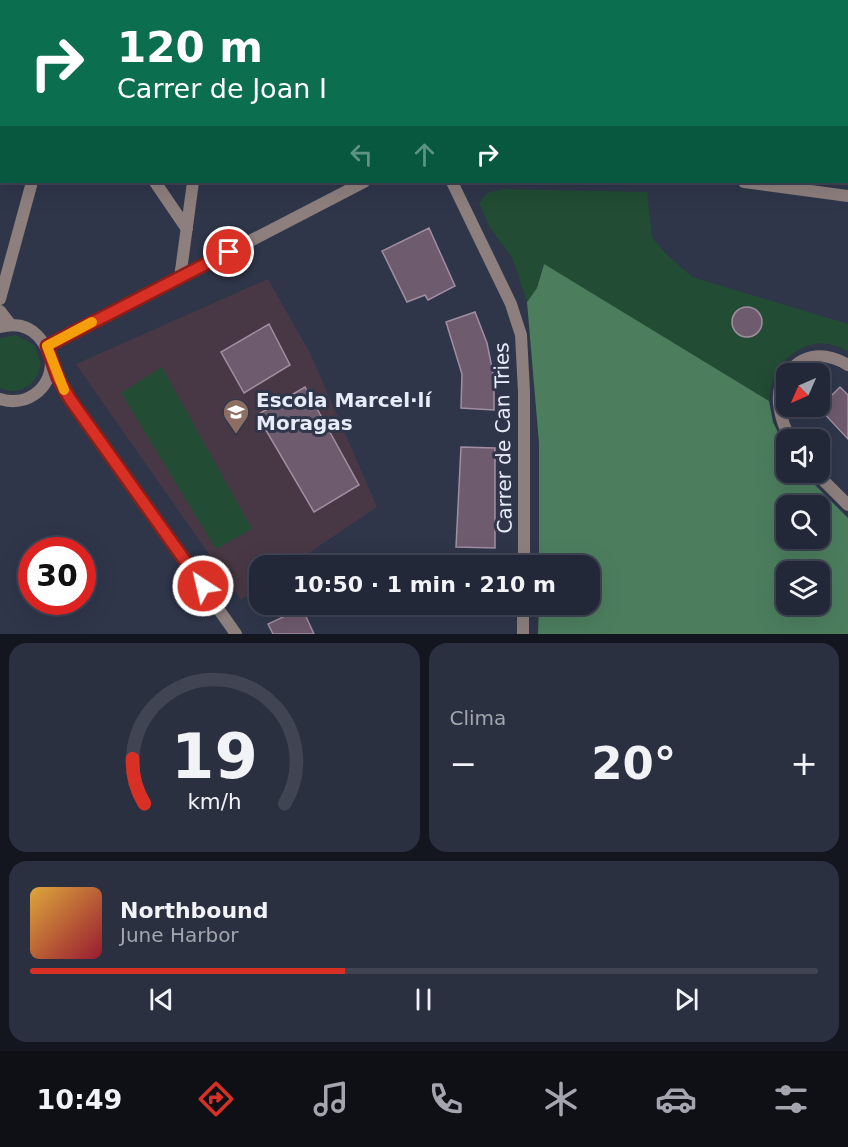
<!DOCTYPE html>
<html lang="es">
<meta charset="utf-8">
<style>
:root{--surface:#232838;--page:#2b3040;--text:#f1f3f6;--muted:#a3a6ae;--line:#404453;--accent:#d93025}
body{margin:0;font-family:"DejaVu Sans",sans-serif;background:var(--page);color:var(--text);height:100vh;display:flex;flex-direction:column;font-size:22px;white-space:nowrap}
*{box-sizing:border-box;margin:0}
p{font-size:20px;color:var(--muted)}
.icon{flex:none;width:33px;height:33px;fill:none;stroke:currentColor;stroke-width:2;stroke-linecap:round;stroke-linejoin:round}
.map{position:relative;height:634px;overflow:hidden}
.sheet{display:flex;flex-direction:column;gap:9px;padding:9px;background:#13161f;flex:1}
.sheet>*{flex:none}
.hud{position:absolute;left:0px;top:0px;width:849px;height:183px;box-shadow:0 6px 24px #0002,0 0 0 2px var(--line);background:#0b6e4f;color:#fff;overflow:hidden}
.needle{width:39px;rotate:225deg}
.buttons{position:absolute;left:776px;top:363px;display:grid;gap:12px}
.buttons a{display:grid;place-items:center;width:54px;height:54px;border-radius:12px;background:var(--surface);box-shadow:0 6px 24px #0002,0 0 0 2px var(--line);font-size:30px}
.speed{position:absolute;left:18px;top:537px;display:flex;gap:12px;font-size:30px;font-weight:700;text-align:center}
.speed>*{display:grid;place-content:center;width:78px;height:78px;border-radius:50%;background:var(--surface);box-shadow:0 6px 24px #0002,0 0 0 2px var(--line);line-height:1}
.speed .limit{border:9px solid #d22;background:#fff;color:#111}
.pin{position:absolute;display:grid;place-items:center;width:51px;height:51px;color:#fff;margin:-26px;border:3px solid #fff;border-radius:50%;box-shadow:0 2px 6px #0007}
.me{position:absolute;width:66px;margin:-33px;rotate:325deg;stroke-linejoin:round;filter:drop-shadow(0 0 4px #0008)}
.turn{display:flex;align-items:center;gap:21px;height:126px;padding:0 18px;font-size:27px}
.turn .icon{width:78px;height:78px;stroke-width:2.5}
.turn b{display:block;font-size:42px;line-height:51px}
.lanes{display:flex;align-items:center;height:57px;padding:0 18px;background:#0003;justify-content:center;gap:30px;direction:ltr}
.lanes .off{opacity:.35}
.big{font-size:45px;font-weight:700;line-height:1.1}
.sheet .widget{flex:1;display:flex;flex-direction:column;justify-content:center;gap:9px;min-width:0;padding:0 21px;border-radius:18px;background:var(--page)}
.sheet .dial{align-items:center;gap:0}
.dial svg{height:156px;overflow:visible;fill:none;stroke:var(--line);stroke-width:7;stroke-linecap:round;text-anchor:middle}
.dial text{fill:var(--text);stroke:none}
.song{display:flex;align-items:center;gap:18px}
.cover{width:72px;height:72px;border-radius:9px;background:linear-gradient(135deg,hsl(40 70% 55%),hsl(350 70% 35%))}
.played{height:6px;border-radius:3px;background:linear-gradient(90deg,var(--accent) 40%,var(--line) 40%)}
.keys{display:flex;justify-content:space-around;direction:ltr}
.heat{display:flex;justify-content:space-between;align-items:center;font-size:33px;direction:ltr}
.sheet .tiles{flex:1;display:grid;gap:9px;grid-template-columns:1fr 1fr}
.widget:last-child{grid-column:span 2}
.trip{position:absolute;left:249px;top:555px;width:351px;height:60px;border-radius:18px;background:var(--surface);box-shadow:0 6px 24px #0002,0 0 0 2px var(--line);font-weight:700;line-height:60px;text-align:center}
.tab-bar{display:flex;height:96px;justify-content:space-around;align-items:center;background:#0e1016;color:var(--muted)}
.tab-bar .icon{width:42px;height:42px}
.tab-bar .selected{color:var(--accent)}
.tab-bar b{font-size:27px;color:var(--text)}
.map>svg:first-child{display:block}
.education{fill:#483845}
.green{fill:#224c33}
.forest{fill:#4c7e5e;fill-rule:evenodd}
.building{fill:#6e5b6e;stroke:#a28ea2;stroke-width:1.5}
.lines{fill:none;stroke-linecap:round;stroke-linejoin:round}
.minor{stroke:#8d7f7d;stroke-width:12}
.route-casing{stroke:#8d1f18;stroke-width:15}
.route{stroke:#d93025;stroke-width:10}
.slow{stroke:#f59e0b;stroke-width:10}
.labels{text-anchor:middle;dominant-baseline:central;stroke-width:6;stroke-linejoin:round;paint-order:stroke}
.poi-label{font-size:20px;font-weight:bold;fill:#e7ecf9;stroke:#2f364a;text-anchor:start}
.street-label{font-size:20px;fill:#e7ecf9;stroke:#2f364a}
</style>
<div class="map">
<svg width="848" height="634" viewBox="0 0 848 634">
<rect width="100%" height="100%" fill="#2f364a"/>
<!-- education -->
<path class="education" d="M268,279L311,355L377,507L291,565L260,566L259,587L241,600L76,364Z"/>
<!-- green -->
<path class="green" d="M503,189L647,192L652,237L664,252L692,277L848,324V352C811,327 770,361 769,401L543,265L537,288L527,302L512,257L490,228L479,203L487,193Z
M16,335L34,345L41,364C37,384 21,397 0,388V338Z
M162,367L252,529L216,549L121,393Z"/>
<!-- forest -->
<path class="forest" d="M544,264L769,401L773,422L786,449V472L803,473L848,518V634H538L539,605L590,604V566L539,565V443L527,302L537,288ZM786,506H819V538H786ZM786,572H819V604H786Z"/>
<!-- building -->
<path class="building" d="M429,228L455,286L428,300L425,295L407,302L382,251Z
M732 322a15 15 0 1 1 30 0a15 15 0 1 1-30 0Z
M475,312L487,343L494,378V410L461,408L462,374L446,322Z
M269,324L290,365L244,393L221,352Z
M305,387L359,485L314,512L257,415Z
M840,387L848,395V439L817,406L823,395L828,399Z
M461,447L495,448V548L456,547Z
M302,608L314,634H273L268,624Z"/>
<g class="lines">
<!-- minor -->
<path class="minor" d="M20,0L22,2
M122,0L124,2
M541,0L542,2
M756,0V2
M240,2V0
M514,2V0
M848,63V64
M155,182L187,229
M452,182L511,304L521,335L524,392V566
M744,182L848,196
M180,278L193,182
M0,299L32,182
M0,311L11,325
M0,327C48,314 51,370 70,399L236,634
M47,346L364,182
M787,374C804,352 826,352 848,365
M786,375C772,393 781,422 791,440
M0,399C26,407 50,390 51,363
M815,472L848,505
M523,634V604"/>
</g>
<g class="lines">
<!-- route casing -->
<g class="route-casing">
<path id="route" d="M203,586L70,399L58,378L47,346L229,252"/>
</g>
<!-- route -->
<use href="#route" class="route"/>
<!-- slow -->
<path class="slow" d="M64,390L47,346L92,322"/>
</g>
<!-- icons -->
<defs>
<g id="school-pin" transform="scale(1.35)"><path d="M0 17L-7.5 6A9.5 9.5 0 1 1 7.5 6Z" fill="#8d6e63" stroke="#2f364a"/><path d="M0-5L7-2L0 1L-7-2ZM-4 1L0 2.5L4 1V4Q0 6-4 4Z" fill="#fff"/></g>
</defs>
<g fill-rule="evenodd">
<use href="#school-pin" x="236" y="412"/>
</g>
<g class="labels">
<!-- poi labels -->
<g class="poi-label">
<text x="256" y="400">Escola Marcel·lí<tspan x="256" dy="23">Moragas</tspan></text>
</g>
<!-- street labels -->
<g class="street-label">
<text transform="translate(503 438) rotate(-91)">Carrer de Can Tries</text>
</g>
</g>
</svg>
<div class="buttons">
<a><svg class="needle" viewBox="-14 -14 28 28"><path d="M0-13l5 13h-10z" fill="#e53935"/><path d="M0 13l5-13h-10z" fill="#a3a6ae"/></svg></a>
<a><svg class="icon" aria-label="sound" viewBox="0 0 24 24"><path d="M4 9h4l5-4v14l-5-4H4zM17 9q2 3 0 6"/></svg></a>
<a><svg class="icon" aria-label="search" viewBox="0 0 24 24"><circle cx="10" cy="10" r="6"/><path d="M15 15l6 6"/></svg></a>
<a><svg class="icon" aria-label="layers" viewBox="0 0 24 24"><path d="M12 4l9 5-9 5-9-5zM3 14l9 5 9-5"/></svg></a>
</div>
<div class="speed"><div class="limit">30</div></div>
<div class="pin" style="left:229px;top:252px;background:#d93025"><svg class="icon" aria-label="arrive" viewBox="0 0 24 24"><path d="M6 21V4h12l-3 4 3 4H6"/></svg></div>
<svg class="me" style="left:203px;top:586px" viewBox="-20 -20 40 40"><circle r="17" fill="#d93025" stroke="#fff" stroke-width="3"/><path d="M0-11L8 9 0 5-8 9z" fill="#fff"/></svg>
<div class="trip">10:50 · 1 min · 210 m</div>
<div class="hud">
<div class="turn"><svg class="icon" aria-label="right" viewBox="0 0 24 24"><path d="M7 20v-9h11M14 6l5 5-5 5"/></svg><div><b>120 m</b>Carrer de Joan I</div></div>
<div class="lanes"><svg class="icon off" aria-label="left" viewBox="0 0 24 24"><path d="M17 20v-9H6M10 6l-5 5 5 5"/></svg><svg class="icon off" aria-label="ahead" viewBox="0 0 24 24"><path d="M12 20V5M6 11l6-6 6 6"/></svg><svg class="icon" aria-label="right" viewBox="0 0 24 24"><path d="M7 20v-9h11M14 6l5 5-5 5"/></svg></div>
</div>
</div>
<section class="sheet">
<div class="tiles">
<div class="widget dial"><svg viewBox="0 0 100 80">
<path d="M14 69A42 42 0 1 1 86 69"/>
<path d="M14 69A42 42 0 0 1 8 46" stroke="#d93025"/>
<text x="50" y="56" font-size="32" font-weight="700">19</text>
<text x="50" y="72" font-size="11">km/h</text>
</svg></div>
<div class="widget"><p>Clima</p>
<div class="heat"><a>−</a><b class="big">20°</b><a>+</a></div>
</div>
<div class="widget">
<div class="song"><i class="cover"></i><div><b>Northbound</b><p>June Harbor</p></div></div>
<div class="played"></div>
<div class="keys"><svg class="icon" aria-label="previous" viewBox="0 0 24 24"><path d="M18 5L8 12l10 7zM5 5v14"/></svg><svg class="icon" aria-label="pause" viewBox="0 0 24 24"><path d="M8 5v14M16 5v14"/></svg><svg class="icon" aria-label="next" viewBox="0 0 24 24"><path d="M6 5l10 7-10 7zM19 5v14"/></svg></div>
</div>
</div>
</section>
<nav class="tab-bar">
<b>10:49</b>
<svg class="icon selected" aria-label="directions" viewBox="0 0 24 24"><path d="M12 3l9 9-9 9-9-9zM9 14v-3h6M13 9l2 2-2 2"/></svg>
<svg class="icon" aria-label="music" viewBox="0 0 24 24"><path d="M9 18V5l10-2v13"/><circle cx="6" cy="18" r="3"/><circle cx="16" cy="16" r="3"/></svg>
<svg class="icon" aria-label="phone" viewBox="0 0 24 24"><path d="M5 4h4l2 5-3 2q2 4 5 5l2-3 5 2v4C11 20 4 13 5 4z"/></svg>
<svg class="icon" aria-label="climate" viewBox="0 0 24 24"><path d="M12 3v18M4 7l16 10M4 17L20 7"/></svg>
<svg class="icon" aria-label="car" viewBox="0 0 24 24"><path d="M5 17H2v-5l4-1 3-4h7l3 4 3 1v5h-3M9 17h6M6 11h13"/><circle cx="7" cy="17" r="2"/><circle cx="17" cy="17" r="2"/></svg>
<svg class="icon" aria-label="filters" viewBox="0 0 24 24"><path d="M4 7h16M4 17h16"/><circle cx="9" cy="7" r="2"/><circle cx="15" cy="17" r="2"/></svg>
</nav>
